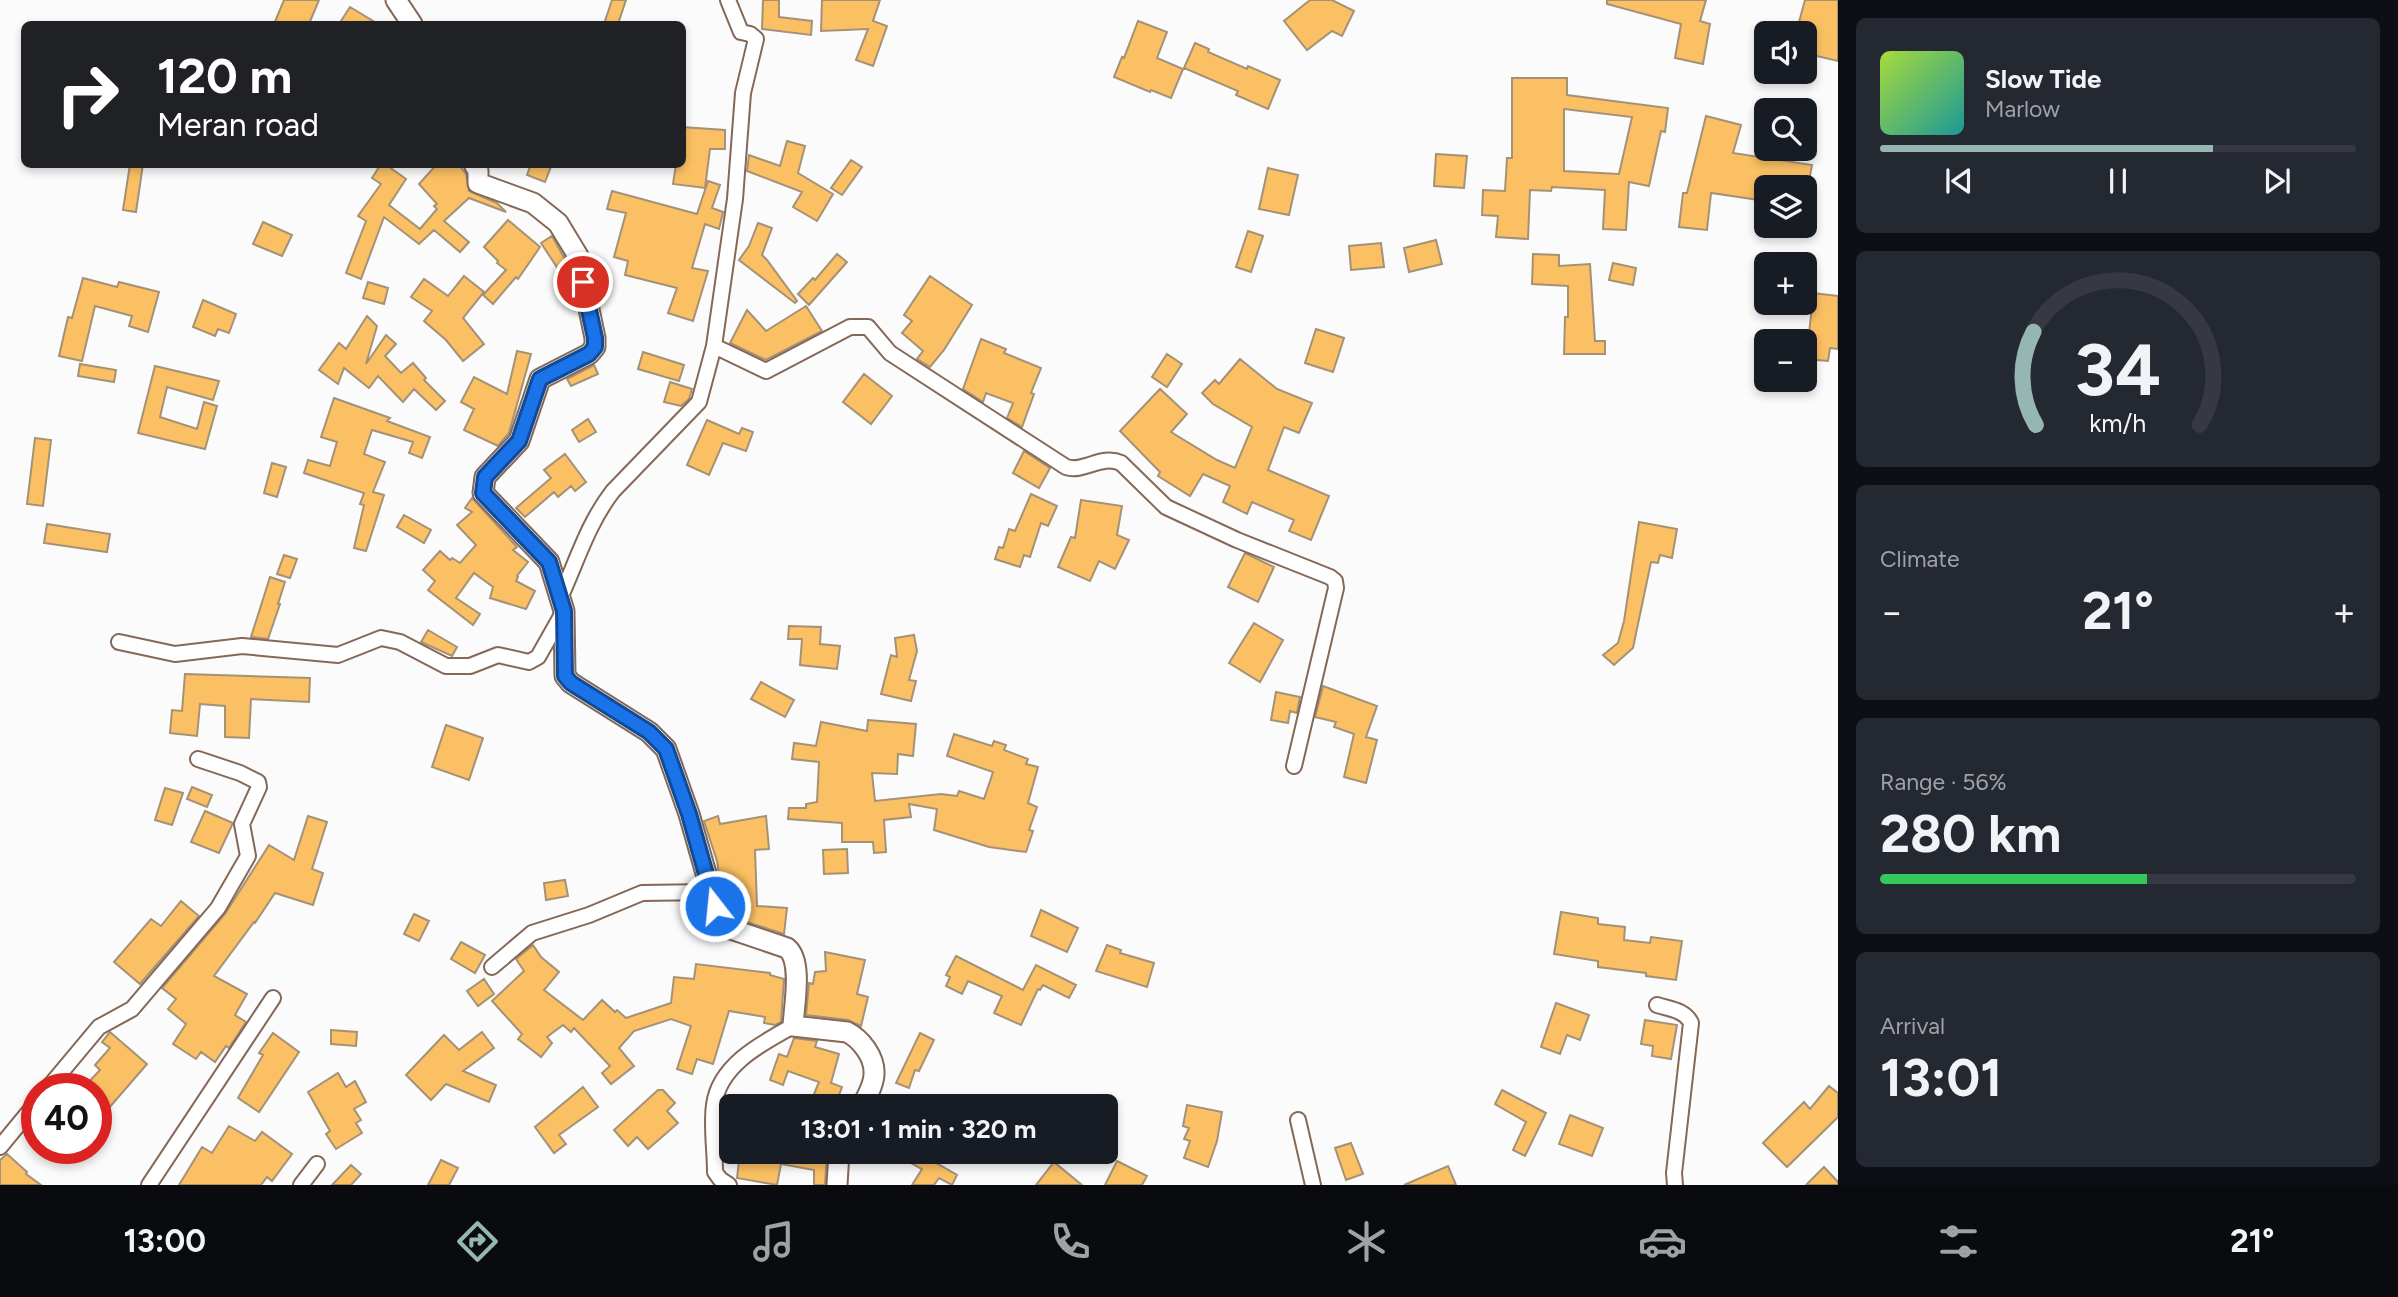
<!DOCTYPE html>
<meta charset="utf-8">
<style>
:root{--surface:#171b24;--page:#242831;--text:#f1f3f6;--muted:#9ea1a6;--line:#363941;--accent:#96b6b2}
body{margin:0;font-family:Figtree,sans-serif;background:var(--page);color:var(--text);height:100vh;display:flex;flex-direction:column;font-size:26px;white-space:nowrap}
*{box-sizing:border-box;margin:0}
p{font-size:23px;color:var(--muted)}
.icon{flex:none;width:38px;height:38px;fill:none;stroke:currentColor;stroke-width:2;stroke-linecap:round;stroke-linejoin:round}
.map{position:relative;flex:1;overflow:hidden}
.details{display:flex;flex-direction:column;gap:18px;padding:18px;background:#0d0f14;width:560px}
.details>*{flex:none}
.hud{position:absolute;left:21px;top:21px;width:665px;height:147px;border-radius:10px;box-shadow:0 4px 10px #0003;background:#202124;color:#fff;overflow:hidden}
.fabs{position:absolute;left:1754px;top:21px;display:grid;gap:14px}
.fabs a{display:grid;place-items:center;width:63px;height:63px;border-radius:10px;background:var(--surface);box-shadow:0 4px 10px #0003;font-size:35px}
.speed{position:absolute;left:21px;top:1073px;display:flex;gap:14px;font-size:35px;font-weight:700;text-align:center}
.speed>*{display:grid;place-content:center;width:91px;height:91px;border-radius:50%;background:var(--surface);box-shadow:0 4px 10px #0003;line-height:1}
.speed .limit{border:10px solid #d22;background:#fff;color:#111}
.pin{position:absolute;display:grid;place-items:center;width:60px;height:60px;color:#fff;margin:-30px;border:4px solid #fff;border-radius:50%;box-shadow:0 2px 7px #0007}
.me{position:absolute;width:77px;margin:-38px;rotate:344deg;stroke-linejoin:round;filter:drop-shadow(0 0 5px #0008)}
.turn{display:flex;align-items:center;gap:24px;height:147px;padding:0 21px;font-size:32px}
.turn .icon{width:91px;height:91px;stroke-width:2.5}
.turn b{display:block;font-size:49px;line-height:60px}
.big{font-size:52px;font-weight:700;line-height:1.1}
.details .tile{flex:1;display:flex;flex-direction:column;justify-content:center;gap:10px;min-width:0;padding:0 24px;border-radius:10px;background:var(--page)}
.details .dial{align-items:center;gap:0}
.dial svg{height:182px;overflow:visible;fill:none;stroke:var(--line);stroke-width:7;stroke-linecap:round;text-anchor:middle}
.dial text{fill:var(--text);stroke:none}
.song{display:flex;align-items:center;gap:21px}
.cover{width:84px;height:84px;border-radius:10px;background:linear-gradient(135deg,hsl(80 70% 55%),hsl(180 70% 35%))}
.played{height:7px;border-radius:4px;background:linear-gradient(90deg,var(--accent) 70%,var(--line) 70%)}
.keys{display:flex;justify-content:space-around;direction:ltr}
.heat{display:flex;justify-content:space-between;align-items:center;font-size:38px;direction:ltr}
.charge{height:10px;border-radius:5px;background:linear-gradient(90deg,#34c759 56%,var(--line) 0)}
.trip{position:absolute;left:719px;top:1094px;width:399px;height:70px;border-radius:10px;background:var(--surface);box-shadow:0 4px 10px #0003;font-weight:700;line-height:70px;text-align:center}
.dock{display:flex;height:112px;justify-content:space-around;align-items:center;background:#090b0e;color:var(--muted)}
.dock .icon{width:49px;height:49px}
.dock .active{color:var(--accent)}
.dock b{font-size:32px;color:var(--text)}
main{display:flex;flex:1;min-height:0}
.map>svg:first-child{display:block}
.building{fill:#fbc063;stroke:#a59176;stroke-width:2;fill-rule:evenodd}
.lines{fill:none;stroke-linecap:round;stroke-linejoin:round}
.street-casing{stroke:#856857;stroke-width:18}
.secondary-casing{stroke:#856857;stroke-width:23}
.street{stroke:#fff;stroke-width:14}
.secondary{stroke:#fff;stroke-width:19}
.route-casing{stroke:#114b97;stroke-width:18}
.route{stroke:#1a73e8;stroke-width:12}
</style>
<main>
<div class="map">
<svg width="1838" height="1185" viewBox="0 0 1838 1185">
<rect width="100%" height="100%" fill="#fbfbfb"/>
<!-- building -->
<path class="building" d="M284,0H319L309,24H274Z
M612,0H626L618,24H604Z
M763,0H779V17L812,21L811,35L762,29Z
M822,0H880L873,21L887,26L873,66L856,60L868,29L821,31Z
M1310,0H1332L1354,11L1342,36L1332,31L1307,50L1284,21Z
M1607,0H1706L1700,21L1710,24L1703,64L1675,58L1681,24L1607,4Z
M1805,0H1838V61L1804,53V33H1796Z
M350,7L378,24H339Z
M1138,21L1167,32L1157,58L1183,69L1171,98L1151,90L1150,92L1114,77L1122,57L1124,58Z
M1195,43L1209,49L1208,52L1247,69L1248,66L1280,80L1268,109L1236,95L1238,91L1184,68Z
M1512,78H1567V95L1668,108L1665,132L1661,131L1649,186L1629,182L1626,230L1603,229L1605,190L1552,187L1551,191L1530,190L1528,239L1496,237L1498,216L1482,215L1483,190L1505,191L1507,158H1512ZM1564,109L1632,117L1619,174L1564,171Z
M1706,116L1741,125L1733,153L1812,165L1808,187H1766V201L1711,193L1707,230L1679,227L1683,193H1687Z
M682,127L725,130V149H710L705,188L673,184L676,164H682Z
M787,141L805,146L798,173L833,194L817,221L793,207L802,192L747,171L749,155L780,166Z
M1436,154L1467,156L1464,188L1434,186Z
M851,160L862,167L842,195L831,188Z
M130,164H143L136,212L123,210Z
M381,164H385L406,179L389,205L420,229L437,209L434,206L437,204L419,184L437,164H458L466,174L469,191L497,203L506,212L469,198L444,221L469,242L460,252L434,230L419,244L384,217L361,279L346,273L366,221L358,216L381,184L372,178Z
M531,164H552L545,182L527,175Z
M1268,168L1298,175L1289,215L1259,209Z
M708,181L720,185L712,208L723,212L719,229L705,224L692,268L708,271L693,321L668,313L677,288L625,275L628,261L614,257L626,213L607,209L612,191L697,214Z
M508,220L540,247L518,279L516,277L493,304L483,295L506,270L497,263L498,261L484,247Z
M263,222L292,235L282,256L253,244Z
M758,223L772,228L762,255L767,260L797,301L795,303L739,260L749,246Z
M1248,231L1263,236L1251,272L1236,267Z
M552,236L566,261L569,271L562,275L541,243Z
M1436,240L1442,264L1409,272L1404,248Z
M1381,243L1384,267L1351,270L1349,246Z
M837,254L847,262L809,305L798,294L813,278L815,280Z
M1533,254L1559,255V266L1590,264L1595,341H1605V354H1564L1565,317H1568V286L1532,284Z
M1613,263L1636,268L1633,285L1609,280Z
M464,276L484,292L463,318L484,344L463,361L446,340L424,321L432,311L411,297L424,279L448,296Z
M930,276L972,305L944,350L930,367L917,359L923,351L902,333L912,321L904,315Z
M83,278L117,287L119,282L159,292L148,332L129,326L132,316L95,306L82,361L59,356L68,317L72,318Z
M368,282L388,288L384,304L363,298Z
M1804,292L1838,296V349L1830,348L1828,361L1806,359L1812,307L1802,306Z
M203,300L236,314L229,333L218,329L215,336L193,327Z
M806,306L822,331L766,360L730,343L747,310L766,331Z
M367,316L377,326L366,364L386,335L396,344L385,356L401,373L413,363L426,378L424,380L445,401L436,410L414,389L403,402L378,376L369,388L344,368L338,384L319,370L339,343L346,349Z
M1316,329L1344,338L1333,372L1305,363Z
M981,339L1006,349L1004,353L1041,368L1031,393L1034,394L1022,427L1007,418L1013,403L986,393L983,402L963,389Z
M517,351L531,354L509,433L498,446L464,430L474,409L461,402L474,377L507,394Z
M643,352L684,365L679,381L638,369Z
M1167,354L1182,364L1167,387L1152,377Z
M1240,359L1277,389L1312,403L1299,433L1284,427L1268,470L1329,496L1311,540L1289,531L1294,520L1252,502L1247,514L1223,502L1230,486L1203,474L1190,496L1158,476L1160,472L1120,431L1160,389L1187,414L1171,432L1217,460L1235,468L1252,427L1213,404L1202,393L1215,380L1219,384Z
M80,364L116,370L114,382L78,376Z
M594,365L598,374L571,386L567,379Z
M155,366L219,381L213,400L167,387L160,417L197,429L204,402L217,406L205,449L138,433Z
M864,374L892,396L871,424L843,402Z
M670,382L692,389L689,399L681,406L664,402Z
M334,398L390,418L387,421L430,437L422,458L409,453L413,442L372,430L364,454L385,462L373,492L384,495L366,551L354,548L364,505L360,504L364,493L304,473L308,460L330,466L337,442L321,437Z
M588,419L596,432L579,442L572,430Z
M707,420L739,434L742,428L753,432L746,451L723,443L709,475L687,465Z
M35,438L51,440L43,506L27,504Z
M1024,451L1050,468L1039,488L1013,473Z
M565,454L586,482L575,491L571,486L558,497L554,492L525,517L516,508L551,478L544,470Z
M272,463L286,467L277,497L264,493Z
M1031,494L1057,506L1048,526L1041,523L1030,557L1024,555L1020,567L995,559L999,547L1003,548L1009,529L1015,531Z
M472,498L517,547L513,550L528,562L517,576L518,577L516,581L535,591L526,609L490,598L493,587L474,573L456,598L480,614L473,625L428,590L435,581L423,570L440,551L450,560L452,558L460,563L476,545L457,525L472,512L465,508Z
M1081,500L1122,506L1117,535L1129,540L1115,569L1099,561L1090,581L1058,567L1071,537L1075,538Z
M404,515L431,530L424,543L397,527Z
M1639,522L1677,529L1672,558L1660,555L1658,563L1651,562L1633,648L1614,665L1603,655L1618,643L1624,621Z
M47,524L110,534L107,552L44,543Z
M1245,553L1274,567L1258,602L1228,587Z
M284,555L297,559L290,578L277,574Z
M270,577L285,582L278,604H280L268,639L251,637Z
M1254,623L1283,640L1260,682L1229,663Z
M789,626L821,627L820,644L840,646L837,669L800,665L802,639H788Z
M428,630L457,647L452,656L421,642Z
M914,635L917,651L909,680L916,681L911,701L881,694L891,655L897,657L895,638Z
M185,674L310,678L309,702L251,699L249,738L225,737V706L200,704L197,736L170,733L172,710L182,711Z
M761,682L794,700L785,717L751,699Z
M1323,686L1377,706L1366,737L1377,740L1366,783L1344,777L1354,734L1334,727L1336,722L1315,717Z
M1276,692L1300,697L1297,713L1290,711L1288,723L1271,720Z
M868,720L916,724L913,756L898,754L897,774L872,773L875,801L941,794L957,796L959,791L984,799L993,772L947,756L954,734L992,746L994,741L1006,745L1004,750L1028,759L1026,764L1038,767L1028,803L1037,807L1029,830L1033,831L1026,852L989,847L934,830L937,809L909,804L911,817L884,820L886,852L874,853L873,842H842V823L788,819L789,808H806V804L817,802L819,762L792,759L794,743L816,746L821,722L867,731Z
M446,725L483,738L469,780L432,767Z
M192,787L212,795L207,807L187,799Z
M165,788L183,793L172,825L155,820Z
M205,811L233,823L219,853L191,842Z
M308,816L327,822L312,869L323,873L313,905L275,893L255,923L254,922L214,976L247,994L235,1015L246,1022L229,1048L226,1046L215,1062L201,1052L196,1059L173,1044L186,1024L168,1009L176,999L162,988L225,914L269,845L294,860Z
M718,816L720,824L766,816L769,849L755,850L757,906L787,908L784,934L744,921L745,907H728L721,882V874H719L717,861L704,821Z
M847,849L848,873L824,874L823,850Z
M565,880L568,896L546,900L544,883Z
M181,901L199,916L140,984L114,962L151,919L161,926Z
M1041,910L1078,928L1067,952L1031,936Z
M1561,912L1598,918V924L1625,927L1624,940L1650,943L1651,937L1682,941L1676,980L1646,976V973L1598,967V961L1554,954Z
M414,914L429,921L419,941L404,934Z
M461,942L485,955L475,973L451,959Z
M533,945L541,957L559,972L544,990L583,1020L602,1000L615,1012L617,1010L626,1018L671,1003L674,977L694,979L696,964L770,973V975L784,979L781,1022L775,1025L764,1023L765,1017L729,1011L713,1064L697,1059L692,1074L677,1069L691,1026L671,1019L634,1031L619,1048L634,1066L611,1084L602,1073L610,1066L574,1028L571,1032L563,1025L547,1037L552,1043L541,1057L518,1039L522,1034L492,1001L524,971L516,959Z
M1107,945L1121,950L1120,953L1154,963L1147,987L1096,971Z
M825,952L865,960L857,994L868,997L861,1026L848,1020L806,1015L809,983L813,984L815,972L826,971Z
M956,956L1023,990L1036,965L1076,985L1069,998L1043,985L1040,990L1038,989L1021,1025L994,1013L1002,996L968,981L962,994L946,986L950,977L946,975Z
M484,979L494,994L478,1006L467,991Z
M1556,1003L1589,1015L1580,1040L1567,1035L1560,1054L1541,1047Z
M1645,1020L1677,1025L1671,1059L1652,1056L1653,1046L1641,1044Z
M331,1030L357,1032L356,1046L331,1044Z
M110,1032L147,1064L96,1123V1088H83L100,1070L95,1065L110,1048L102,1042Z
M482,1032L494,1048L463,1071L496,1085L489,1102L446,1084L431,1100L406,1075L444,1035L459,1050Z
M273,1033L299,1052L259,1112L238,1098L263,1055L259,1053Z
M920,1033L934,1040L919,1071L915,1070L909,1088L896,1083Z
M794,1038L817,1041L815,1047L839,1054L831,1083L842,1087L835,1106H809L819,1082L788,1071L783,1085L770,1080L779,1054L787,1057Z
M338,1073L346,1087L355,1081L366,1102L354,1109L361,1120L356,1123L362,1133L336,1149L326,1134L330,1131L308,1092Z
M1829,1086L1838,1093V1117L1787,1167L1763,1143L1804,1102L1810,1109Z
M583,1087L598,1107L559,1135L566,1144L554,1153L535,1127Z
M658,1090H663L675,1103L667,1111L678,1123L648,1149L637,1137L628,1146L614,1130Z
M1502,1090L1546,1113L1525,1156L1513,1150L1526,1122L1495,1104Z
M1187,1105L1222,1112L1217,1141L1208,1167L1184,1158L1190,1141L1184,1139L1189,1128L1183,1126Z
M1570,1115L1603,1128L1592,1156L1559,1144Z
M229,1126L255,1141L262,1132L292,1154L272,1181L267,1177L261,1185H179L202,1147L212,1153Z
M1351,1143L1363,1174L1346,1180L1335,1148Z
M740,1152H801L814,1154V1152H827L825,1185H814V1170L781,1164L777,1185L737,1178Z
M891,1152H917L957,1175L952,1185L939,1178L934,1185H912L922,1169Z
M7,1154L27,1172L26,1174L41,1185H0V1160Z
M441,1160L458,1168L449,1185H428Z
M1117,1161L1147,1176L1142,1185H1105Z
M1054,1162L1082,1185H1036Z
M351,1165L361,1174L351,1185H332Z
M1448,1166L1456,1185H1404Z
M1824,1167L1838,1182V1185H1806Z"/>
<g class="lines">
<!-- street casing -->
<g class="street-casing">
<path id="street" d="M714,346L766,371L850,327H868L890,353L1066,467C1084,473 1101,454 1121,463L1166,507L1237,540L1330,577L1335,581L1336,588L1294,766
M560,598C577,561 588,523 613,491L699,402L714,346L735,199L743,93L756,39L750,34L741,32L728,0
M119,642L175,654L242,646L338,655L381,638L400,642L446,666H470L498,655L529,662L538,657L564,611
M492,967L532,933L589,915L642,893L710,892
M1657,1005C1669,1009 1685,1010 1691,1023L1674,1173L1675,1185
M48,1088L99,1027L132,1009L218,908L248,856L242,824L259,787L258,782L240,773L198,759
M1298,1120L1313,1185
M0,1147L37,1102
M149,1185L273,998
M301,1185L317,1164
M729,1185L720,1179L715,1172C715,1150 711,1126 714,1105C719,1065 762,1043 793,1026"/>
</g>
<!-- secondary casing -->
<g class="secondary-casing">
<path id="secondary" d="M396,0L412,24
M474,164L478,171V183L533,203L558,223L578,256L595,338V347L589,354L540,379L519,441L485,477L483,493L549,562L564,611L565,676L571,683L649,732L666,749L689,814L719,919L728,928L787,948C803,961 794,1006 793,1026L847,1032C861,1039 875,1057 874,1074C874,1084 867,1097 862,1106
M837,1185L839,1152"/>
</g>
<!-- street -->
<use href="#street" class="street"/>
<!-- secondary -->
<use href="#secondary" class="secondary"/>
</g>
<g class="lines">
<!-- route casing -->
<g class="route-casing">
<path id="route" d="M583,282L595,338V347L589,354L540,379L519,441L485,477L483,493L549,562L564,611L565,676L571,683L649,732L666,749L689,814L715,906"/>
</g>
<!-- route -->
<use href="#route" class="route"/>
</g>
</svg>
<div class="fabs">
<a><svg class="icon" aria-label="sound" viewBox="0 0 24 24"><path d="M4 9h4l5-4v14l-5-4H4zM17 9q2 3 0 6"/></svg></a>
<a><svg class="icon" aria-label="search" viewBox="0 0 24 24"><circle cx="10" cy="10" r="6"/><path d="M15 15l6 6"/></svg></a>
<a><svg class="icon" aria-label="layers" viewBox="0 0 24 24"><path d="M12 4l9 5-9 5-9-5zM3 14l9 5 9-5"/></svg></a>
<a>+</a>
<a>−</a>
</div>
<div class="speed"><div class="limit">40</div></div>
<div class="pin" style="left:583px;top:282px;background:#d93025"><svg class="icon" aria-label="arrive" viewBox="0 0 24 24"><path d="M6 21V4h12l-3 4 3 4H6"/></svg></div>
<svg class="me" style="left:715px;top:906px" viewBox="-20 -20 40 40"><circle r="17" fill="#1a73e8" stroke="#fff" stroke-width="3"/><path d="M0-11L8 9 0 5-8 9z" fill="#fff"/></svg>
<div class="trip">13:01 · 1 min · 320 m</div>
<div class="hud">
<div class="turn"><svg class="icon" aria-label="right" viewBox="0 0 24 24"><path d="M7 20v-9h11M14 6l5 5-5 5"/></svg><div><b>120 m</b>Meran road</div></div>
</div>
</div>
<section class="details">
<div class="tile">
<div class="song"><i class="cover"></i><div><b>Slow Tide</b><p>Marlow</p></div></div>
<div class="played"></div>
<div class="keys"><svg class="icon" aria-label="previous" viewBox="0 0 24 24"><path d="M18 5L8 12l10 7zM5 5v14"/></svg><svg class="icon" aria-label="pause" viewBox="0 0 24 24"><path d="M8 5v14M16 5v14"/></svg><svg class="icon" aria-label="next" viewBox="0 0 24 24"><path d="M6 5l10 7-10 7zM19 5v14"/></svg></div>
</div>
<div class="tile dial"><svg viewBox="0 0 100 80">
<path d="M14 69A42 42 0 1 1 86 69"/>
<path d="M14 69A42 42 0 0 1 13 28" stroke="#96b6b2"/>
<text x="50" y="56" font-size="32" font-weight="700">34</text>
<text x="50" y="72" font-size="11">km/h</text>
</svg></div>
<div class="tile"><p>Climate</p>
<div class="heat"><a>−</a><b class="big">21°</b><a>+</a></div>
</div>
<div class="tile"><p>Range · 56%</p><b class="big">280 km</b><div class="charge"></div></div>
<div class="tile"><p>Arrival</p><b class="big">13:01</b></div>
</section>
</main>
<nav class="dock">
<b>13:00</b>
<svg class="icon active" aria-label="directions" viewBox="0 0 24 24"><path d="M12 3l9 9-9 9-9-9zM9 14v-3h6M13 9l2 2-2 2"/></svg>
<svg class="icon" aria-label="music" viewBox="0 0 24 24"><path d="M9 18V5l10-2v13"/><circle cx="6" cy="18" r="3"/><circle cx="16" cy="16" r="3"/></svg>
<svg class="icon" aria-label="phone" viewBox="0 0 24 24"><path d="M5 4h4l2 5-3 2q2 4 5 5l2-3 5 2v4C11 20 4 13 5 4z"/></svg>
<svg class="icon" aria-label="climate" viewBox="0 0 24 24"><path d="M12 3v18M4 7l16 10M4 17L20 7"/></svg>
<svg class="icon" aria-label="car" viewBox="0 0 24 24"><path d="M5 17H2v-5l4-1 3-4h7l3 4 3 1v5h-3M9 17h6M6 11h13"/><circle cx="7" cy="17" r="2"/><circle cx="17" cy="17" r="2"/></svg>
<svg class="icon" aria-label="filters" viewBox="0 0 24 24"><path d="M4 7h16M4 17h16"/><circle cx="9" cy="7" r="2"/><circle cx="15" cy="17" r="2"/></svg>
<b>21°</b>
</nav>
